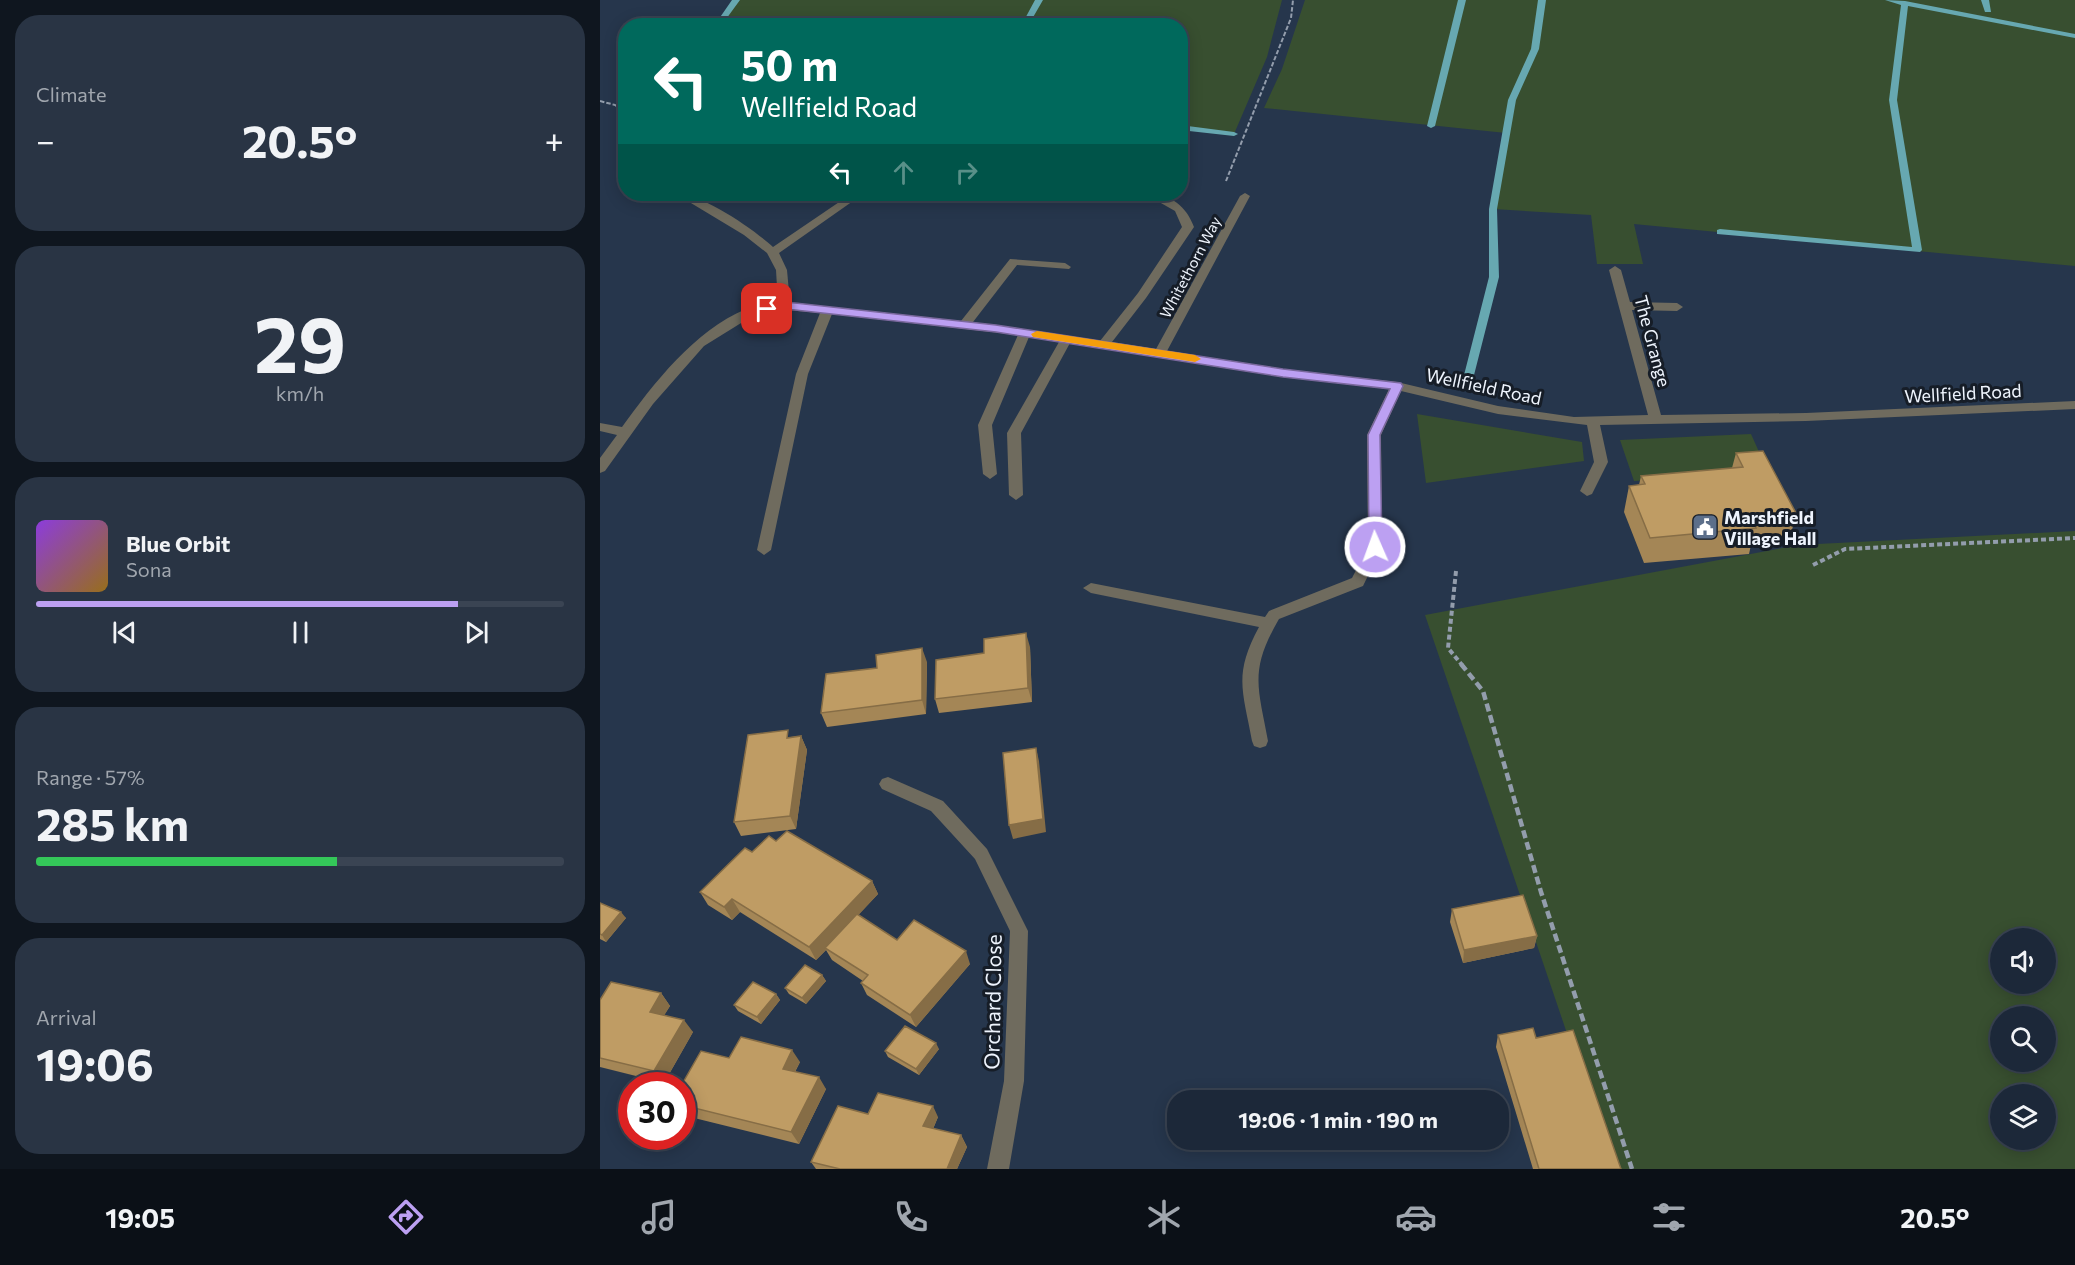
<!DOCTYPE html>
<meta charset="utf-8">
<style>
:root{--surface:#1c2839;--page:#293444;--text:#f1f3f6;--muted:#a0a6ae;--line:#3a4453;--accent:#bca0f2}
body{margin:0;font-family:Commissioner,sans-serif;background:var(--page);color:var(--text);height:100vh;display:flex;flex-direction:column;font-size:22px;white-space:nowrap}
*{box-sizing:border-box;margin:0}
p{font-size:20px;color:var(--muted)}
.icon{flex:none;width:33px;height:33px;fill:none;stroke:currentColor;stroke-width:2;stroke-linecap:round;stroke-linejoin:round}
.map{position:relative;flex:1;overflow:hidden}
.sheet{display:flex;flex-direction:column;gap:15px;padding:15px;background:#0f161f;width:600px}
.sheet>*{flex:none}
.guide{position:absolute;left:18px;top:18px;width:570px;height:183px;border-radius:24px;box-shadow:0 3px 15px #0003,0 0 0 2px var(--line);background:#00695c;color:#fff;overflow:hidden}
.buttons{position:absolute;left:1390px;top:928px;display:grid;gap:12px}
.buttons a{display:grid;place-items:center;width:66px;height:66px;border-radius:50%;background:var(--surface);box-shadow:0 3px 15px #0003,0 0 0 2px var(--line);font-size:30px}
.speed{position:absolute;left:18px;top:1072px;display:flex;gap:12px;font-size:30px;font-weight:700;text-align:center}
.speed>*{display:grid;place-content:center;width:78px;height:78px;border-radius:50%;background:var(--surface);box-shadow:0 3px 15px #0003,0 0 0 2px var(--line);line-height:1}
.speed .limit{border:9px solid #d22;background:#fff;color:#111}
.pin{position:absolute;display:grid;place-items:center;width:51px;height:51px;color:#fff;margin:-26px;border-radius:12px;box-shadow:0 3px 9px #0006}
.me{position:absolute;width:66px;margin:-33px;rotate:358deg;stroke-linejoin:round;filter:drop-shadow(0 0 4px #0008)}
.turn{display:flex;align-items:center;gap:21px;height:126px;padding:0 24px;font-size:27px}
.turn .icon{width:78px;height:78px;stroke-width:2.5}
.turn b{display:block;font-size:42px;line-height:51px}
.lanes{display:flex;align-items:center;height:57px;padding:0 24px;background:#0003;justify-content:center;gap:30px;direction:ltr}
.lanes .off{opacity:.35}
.big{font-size:45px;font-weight:700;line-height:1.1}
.sheet .widget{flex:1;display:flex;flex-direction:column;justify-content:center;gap:9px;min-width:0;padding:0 21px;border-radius:24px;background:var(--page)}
.sheet .dial{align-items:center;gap:0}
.dial b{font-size:78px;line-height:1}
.song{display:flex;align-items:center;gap:18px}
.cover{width:72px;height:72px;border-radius:9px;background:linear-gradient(135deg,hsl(270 70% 55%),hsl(40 70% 35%))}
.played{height:6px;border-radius:3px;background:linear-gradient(90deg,var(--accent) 80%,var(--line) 80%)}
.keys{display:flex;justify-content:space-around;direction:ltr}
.heat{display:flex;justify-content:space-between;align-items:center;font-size:33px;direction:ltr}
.charge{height:9px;border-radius:4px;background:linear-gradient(90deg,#34c759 57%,var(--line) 0)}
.trip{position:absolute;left:567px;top:1090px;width:342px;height:60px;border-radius:24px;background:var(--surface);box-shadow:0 3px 15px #0003,0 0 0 2px var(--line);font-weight:700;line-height:60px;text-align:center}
.tab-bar{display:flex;height:96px;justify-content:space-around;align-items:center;background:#0b1017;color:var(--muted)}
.tab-bar .icon{width:42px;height:42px}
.tab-bar .on{color:var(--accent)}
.tab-bar b{font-size:27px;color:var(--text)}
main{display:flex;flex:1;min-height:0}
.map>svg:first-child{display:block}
.green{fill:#384f30;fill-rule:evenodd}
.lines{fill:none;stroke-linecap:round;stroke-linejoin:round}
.stream{fill:#67a8b1;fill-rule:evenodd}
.path-far2{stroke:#939dac;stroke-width:2;stroke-dasharray:4.5 2;stroke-linecap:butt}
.path-far1{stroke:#939dac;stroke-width:4;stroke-dasharray:5 3;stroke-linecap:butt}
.path{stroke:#939dac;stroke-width:4.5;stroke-dasharray:8 4;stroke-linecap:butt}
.minor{fill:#6f6b5e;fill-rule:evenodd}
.wall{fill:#a48656}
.shaded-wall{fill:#866d46}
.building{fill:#bf9c64;stroke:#866d46;stroke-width:1.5}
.route{fill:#bca0f2;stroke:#7a689d;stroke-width:1.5}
.slow{fill:#f59e0b}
.labels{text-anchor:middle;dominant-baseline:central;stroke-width:6;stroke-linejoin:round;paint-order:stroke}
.far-street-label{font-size:15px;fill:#eef4fd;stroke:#161d27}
.street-label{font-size:18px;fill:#eef4fd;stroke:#161d27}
.poi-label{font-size:18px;font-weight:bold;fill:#eef4fd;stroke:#161d27;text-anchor:start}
.near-street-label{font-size:21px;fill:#eef4fd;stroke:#161d27}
</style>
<main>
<section class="sheet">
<div class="widget"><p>Climate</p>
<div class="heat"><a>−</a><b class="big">20.5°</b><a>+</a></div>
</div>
<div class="widget dial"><b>29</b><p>km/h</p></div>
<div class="widget">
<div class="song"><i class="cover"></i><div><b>Blue Orbit</b><p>Sona</p></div></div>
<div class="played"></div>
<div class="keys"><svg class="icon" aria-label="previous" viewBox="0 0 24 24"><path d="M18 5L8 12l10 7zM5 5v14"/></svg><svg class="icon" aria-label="pause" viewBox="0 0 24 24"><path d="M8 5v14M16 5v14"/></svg><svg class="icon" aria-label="next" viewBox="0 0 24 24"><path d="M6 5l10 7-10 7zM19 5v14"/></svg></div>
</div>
<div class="widget"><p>Range · 57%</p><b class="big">285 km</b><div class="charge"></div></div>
<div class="widget"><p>Arrival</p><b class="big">19:06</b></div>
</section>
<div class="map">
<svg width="1475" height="1169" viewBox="0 0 1475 1169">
<rect width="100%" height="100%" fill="#26364c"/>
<!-- green -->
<path class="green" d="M136,0H682L667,57L634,134L581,127L580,26L117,25Z
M705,0H1475V266L1034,224L1043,264H997L991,215L893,209L906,133L664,108L682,69Z
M817,414L982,442L984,461L826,483Z
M1151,434L1169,474L1034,481L1020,440Z
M1475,531V1169H1013L825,615L1198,545ZM1401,939H1446V984H1401ZM1401,1017H1446V1062H1401ZM1401,1095H1446V1140H1401Z"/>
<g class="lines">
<!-- stream -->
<path class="stream" d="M132,0H140L121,26H114Z
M435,0H443L428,26H421Z
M858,0H866L835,126L831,128L827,126Z
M938,0H946L939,49L916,100L897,209L899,277L873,379L868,382L863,379L889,277V209L908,100L931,49Z
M1285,0L1305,1L1475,34V38L1308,6L1297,100L1322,250L1320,252L1117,234V230L1120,229L1312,247L1289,100L1301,5Z
M1381,0H1389L1391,12H1385Z
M580,125L634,132L638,134L634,136L580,130Z"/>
<!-- path-far2 -->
<path class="path-far2" d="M0,101L15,105L26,112
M626,181L691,18L693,0"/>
<!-- path-far1 -->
<path class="path-far1" d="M1213,565L1245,549L1475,538
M856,571L848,648L862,665"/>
<!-- path -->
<path class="path" d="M861,664L883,691L941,892L1032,1169"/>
<!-- minor -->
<path class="minor" d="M645,193L650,196L567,351L683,369L797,382L898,406L974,417L1048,415L1009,270L1015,266L1021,270L1030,302L1077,303L1083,307L1077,311L1032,310L1061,415L1206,413L1475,401V409L1206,421L1000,425L1008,462L992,494L987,496L980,491L994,462L987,425L898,414L801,391L781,435L782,547L763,586L679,619C649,671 658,686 668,741L666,746L660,748L654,746L652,741C643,691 633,675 659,627L491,593L483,588L491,583L665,617L669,611L752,578L768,547L767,435L789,389L683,377L470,343L421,433L423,495L416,500L409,495L407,433L459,342L429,337L392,425L397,474L390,479L383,474L378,425L418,335L232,314L208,374L171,550L164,555L157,550L196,374L220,313L186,310L154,315L104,346L53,404L5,471L0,473V458L17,435L0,431V423L22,427C54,383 94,331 146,309C155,305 168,305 178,304L176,270L167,253L144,235L76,194C103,194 152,228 173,247L251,194H263L179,253L187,270L190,303L361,321L410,259L465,263L471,267L469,269L417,265L373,322L500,341L538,293L582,227L575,211L545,194C568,192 586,205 594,227L546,298L512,342L556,349L640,196Z
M288,777L343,801L387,849L428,931L424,1081L409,1169H387L404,1081L410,931L375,859L331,811L282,789L279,784L282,779Z"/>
</g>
<!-- wall -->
<path class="wall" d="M1136,453L1197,515L1188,541L1151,545L1149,554L1044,563L1024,512L1029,486L1039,485L1041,476L1132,468Z
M430,647L432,702L339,713L335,699Z
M327,662L326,714L227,727L221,713Z
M201,736L207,750L196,829L141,836L134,822L191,737Z
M152,852L272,881L278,894L258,915L297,940L370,964L316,1027L267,995L261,983L263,981L232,960L226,950L216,960L140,912L132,920L108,905L100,892Z
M0,903L26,918L6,942L0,939Z
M852,909L937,936L934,948L863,963L850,922Z
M222,975L226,981L206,1004L189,994L185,988Z
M61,993L70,1006L64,1015L93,1032L64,1083L0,1067V1000Z
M176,994L180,1000L161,1024L138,1011L134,1005Z
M898,1035L936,1038L1021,1169H933L896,1047Z
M339,1049L319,1075L288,1057L285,1051Z
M129,1058L200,1062L195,1072L226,1089L199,1144L82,1115V1086Z
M268,1114L338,1117L333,1129L361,1135L367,1147L357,1169H216L211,1162Z"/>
<!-- shaded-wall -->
<path class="shaded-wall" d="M426,633L430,647L432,702L428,688Z
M322,648L327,662L326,714L322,700Z
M201,736L207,750L196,829L190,816Z
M436,748L439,761L446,832L413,839L409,825Z
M272,881L278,894L227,949L225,948L226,950L216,960L209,947Z
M132,899L140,912L132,920L124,907Z
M21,912L26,918L6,942L2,935Z
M937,936L934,948L863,963L864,950Z
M366,951L370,964L316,1027L310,1015Z
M222,975L226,981L206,1004L202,998Z
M61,993L70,1006L59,1024L50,1012Z
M176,994L180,1000L161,1024L157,1017Z
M84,1020L93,1032L64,1083L54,1071Z
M336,1043L339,1049L319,1075L316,1069Z
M192,1050L200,1062L190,1081L183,1069Z
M219,1077L226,1089L199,1144L191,1132Z
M333,1106L338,1117L329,1138L323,1126Z
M361,1135L367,1147L357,1169H347Z"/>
<!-- building -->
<path class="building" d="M1163,451L1197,515L1152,520L1156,528L1050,538L1029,486L1045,484L1041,476L1143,467L1136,453Z
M426,633L428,688L335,699L336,660L384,653V639Z
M322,648V700L221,713L226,674L277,668L276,655Z
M188,730L187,738L201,736L190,816L134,822L148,735Z
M436,748L443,819L409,825L403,753Z
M187,831L272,881L209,947L132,899L124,907L100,892L145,848L152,852L169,836L176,841Z
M923,895L937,936L864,950L852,909Z
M0,903L21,912L2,935L0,934Z
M257,914L297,940L314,920L366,951L310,1015L261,983L268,975L225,948Z
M205,965L222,975L202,998L185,988Z
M11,982L61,993L50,1012L84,1020L54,1071L0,1058V1000Z
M153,982L176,994L157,1017L134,1005Z
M305,1026L336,1043L316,1069L285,1051Z
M933,1028L936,1038L973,1030L1021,1169H939L898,1035Z
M141,1037L192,1050L183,1069L219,1077L191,1132L82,1105V1086H81L101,1051L129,1058Z
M278,1093L333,1106L323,1126L361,1135L347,1169H240L211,1162L238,1106L268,1114Z"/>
<!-- route -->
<path class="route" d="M186,302L396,325L683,369L801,383L803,386L780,435L782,547L775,552L769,547L768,435L790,389L683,377L396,332L186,309L167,313L161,309Z"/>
<!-- slow -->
<path class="slow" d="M437,331L595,355L601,359L595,362L433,337L431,334Z"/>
<!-- icons -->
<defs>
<g id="civic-square" transform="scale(1.35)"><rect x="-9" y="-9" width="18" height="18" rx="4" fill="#5c6f8a" stroke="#161d27"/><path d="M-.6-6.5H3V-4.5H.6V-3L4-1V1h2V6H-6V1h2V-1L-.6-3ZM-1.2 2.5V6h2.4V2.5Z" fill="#fff"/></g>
</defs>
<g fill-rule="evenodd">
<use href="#civic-square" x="1105" y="527"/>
</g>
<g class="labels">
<!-- far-street labels -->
<g class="far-street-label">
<text transform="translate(590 267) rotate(-62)">Whitethorn Way</text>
</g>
<!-- street labels -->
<g class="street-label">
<text transform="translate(1053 341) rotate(75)">The Grange</text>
<text transform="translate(884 386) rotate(12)">Wellfield Road</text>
<text transform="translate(1363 393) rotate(-3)">Wellfield Road</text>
</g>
<!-- poi labels -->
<g class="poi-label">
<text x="1124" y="517">Marshfield<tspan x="1124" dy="21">Village Hall</tspan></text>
</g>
<!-- near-street labels -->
<g class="near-street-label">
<text transform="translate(392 1002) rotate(-89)">Orchard Close</text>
</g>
</g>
</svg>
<div class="buttons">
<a><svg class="icon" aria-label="sound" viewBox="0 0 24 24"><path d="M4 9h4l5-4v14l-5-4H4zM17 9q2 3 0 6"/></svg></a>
<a><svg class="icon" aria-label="search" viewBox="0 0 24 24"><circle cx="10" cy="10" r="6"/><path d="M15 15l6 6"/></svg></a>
<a><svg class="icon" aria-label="layers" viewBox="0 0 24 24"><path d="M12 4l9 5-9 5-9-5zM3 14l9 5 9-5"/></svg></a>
</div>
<div class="speed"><div class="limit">30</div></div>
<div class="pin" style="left:167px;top:309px;background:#d93025"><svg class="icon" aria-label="arrive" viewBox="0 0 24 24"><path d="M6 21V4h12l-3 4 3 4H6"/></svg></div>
<svg class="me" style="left:775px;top:547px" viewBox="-20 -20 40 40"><circle r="17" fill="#bca0f2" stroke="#fff" stroke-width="3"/><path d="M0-11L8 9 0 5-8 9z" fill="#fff"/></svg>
<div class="trip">19:06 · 1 min · 190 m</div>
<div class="guide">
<div class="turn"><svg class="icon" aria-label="left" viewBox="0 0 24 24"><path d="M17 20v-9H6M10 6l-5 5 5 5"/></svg><div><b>50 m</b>Wellfield Road</div></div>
<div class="lanes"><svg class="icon" aria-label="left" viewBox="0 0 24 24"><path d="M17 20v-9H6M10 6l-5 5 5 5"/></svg><svg class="icon off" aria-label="ahead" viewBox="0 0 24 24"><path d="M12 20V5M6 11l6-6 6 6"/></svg><svg class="icon off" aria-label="right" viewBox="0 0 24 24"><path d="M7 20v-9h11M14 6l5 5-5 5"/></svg></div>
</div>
</div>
</main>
<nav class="tab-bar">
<b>19:05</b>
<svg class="icon on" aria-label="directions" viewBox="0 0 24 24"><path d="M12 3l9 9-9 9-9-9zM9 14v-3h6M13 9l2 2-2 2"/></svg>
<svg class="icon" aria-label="music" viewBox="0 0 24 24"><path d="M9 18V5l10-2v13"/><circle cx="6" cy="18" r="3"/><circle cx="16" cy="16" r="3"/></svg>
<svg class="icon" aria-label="phone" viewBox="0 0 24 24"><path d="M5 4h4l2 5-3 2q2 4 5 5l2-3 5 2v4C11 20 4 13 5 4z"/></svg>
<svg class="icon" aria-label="climate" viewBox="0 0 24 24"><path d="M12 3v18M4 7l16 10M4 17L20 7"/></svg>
<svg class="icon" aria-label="car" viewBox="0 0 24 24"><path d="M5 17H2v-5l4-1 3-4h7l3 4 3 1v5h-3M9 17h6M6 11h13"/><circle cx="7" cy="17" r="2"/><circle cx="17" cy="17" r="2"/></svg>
<svg class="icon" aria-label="filters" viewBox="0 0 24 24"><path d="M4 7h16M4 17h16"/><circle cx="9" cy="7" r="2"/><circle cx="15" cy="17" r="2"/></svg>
<b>20.5°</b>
</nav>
